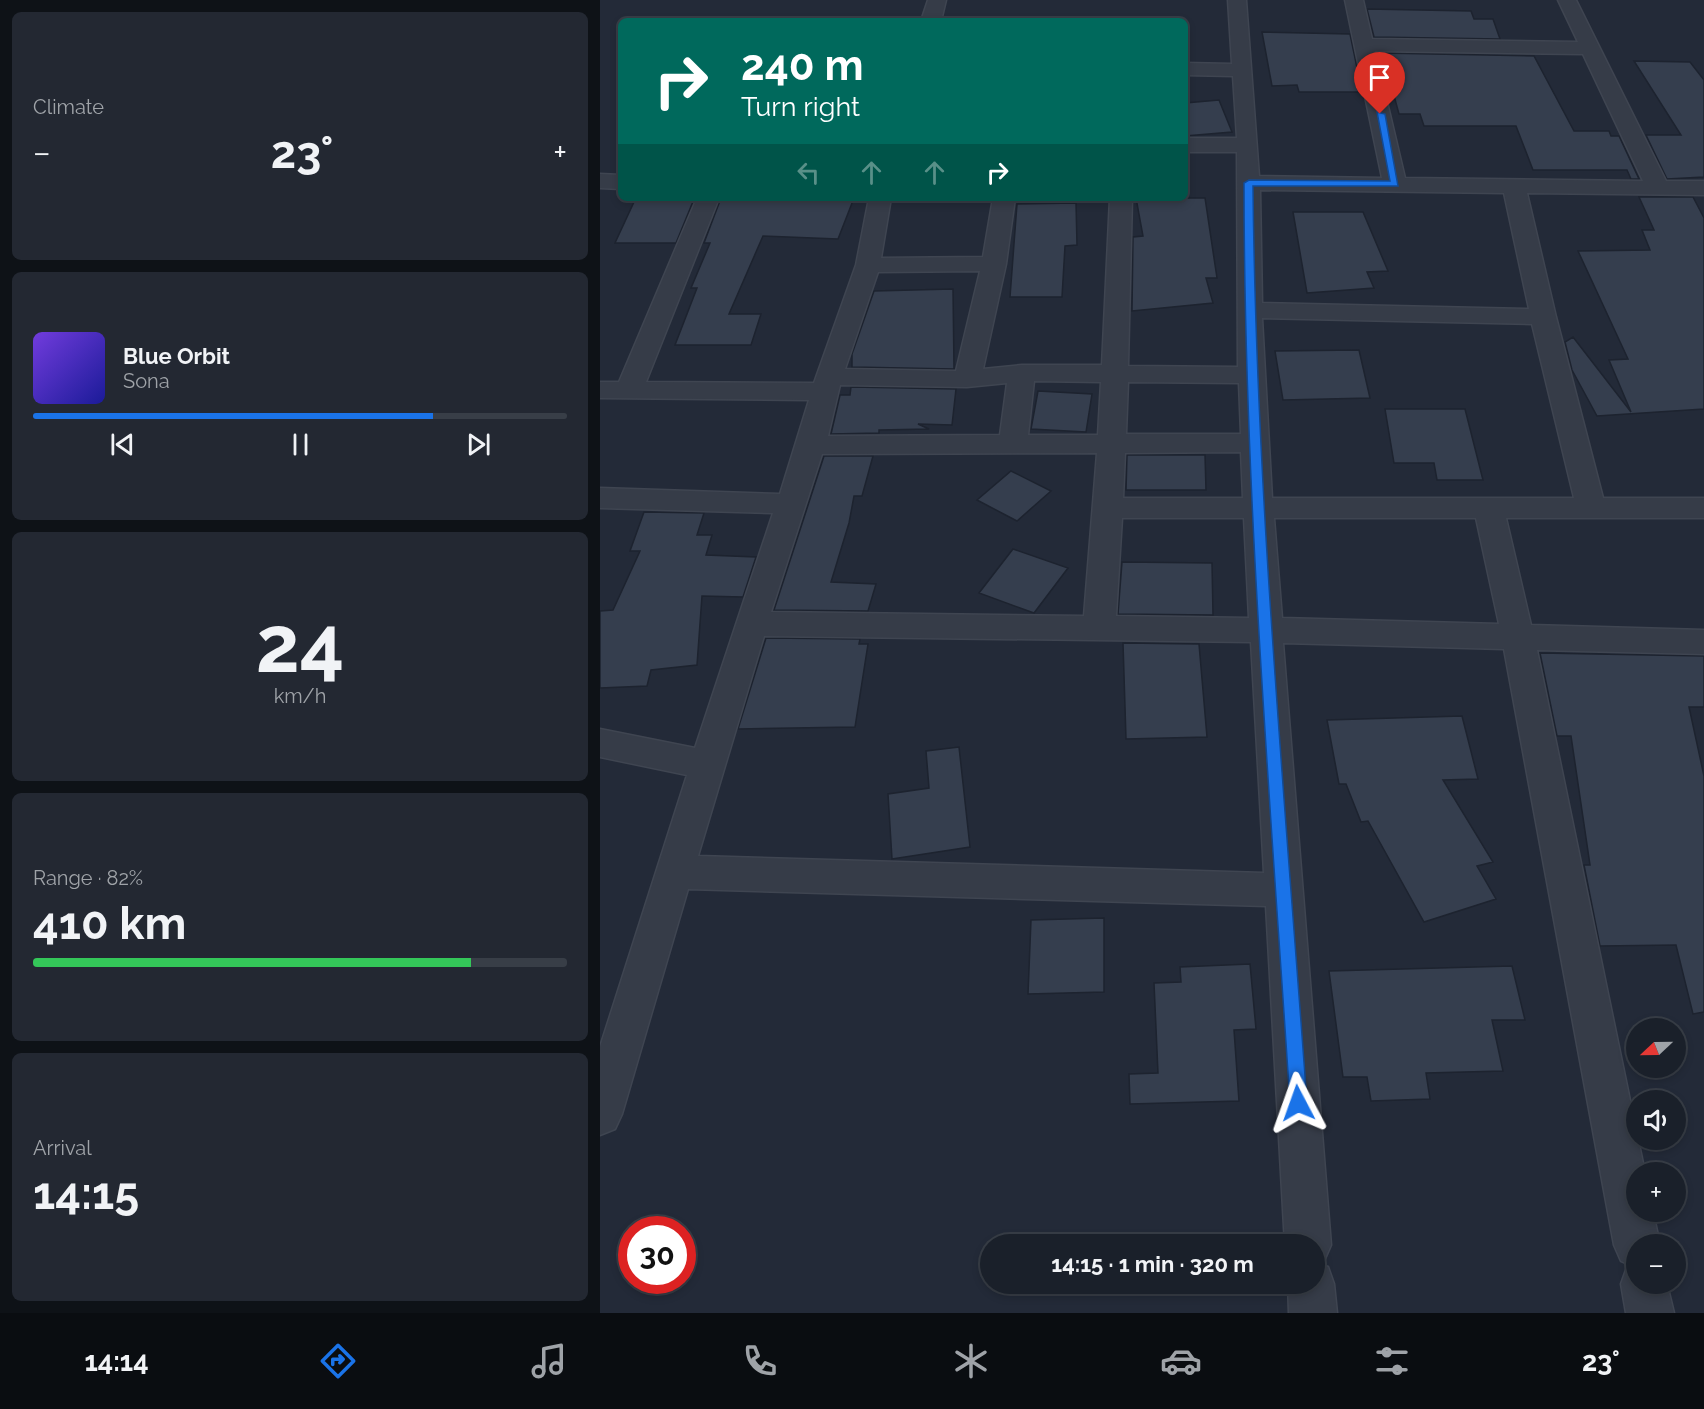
<!DOCTYPE html>
<meta charset="utf-8">
<style>
:root{--surface:#1a202a;--page:#232832;--text:#f1f3f6;--muted:#9fa3a8;--line:#383e47;--accent:#1a73e8}
body{margin:0;font-family:Raleway,sans-serif;background:var(--page);color:var(--text);height:100vh;display:flex;flex-direction:column;font-size:22px;white-space:nowrap}
*{box-sizing:border-box;margin:0}
p{font-size:20px;color:var(--muted)}
.icon{flex:none;width:33px;height:33px;fill:none;stroke:currentColor;stroke-width:2;stroke-linecap:round;stroke-linejoin:round}
.map{position:relative;flex:1;overflow:hidden}
.details{display:flex;flex-direction:column;gap:12px;padding:12px;background:#0e1217;width:600px}
.details>*{flex:none}
.banner{position:absolute;left:18px;top:18px;width:570px;height:183px;border-radius:9px;box-shadow:0 3px 9px #0003,0 0 0 2px var(--line);background:#00695c;color:#fff;overflow:hidden}
.needle{width:39px;rotate:248deg}
.tools{position:absolute;left:1026px;top:1018px;display:grid;gap:12px}
.tools a{display:grid;place-items:center;width:60px;height:60px;border-radius:50%;background:var(--surface);box-shadow:0 3px 9px #0003,0 0 0 2px var(--line);font-size:30px}
.speed{position:absolute;left:18px;top:1216px;display:flex;gap:12px;font-size:30px;font-weight:700;text-align:center}
.speed>*{display:grid;place-content:center;width:78px;height:78px;border-radius:50%;background:var(--surface);box-shadow:0 3px 9px #0003,0 0 0 2px var(--line);line-height:1}
.speed .limit{border:9px solid #d22;background:#fff;color:#111}
.pin{position:absolute;display:grid;place-items:center;width:51px;height:51px;color:#fff;margin:-62px -26px;border-radius:50% 50% 50% 0;rotate:-45deg;box-shadow:0 0 6px #0007}
.pin .icon{rotate:45deg}
.me{position:absolute;width:66px;margin:-33px;rotate:356deg;stroke-linejoin:round;filter:drop-shadow(0 0 4px #0008)}
.turn{display:flex;align-items:center;gap:21px;height:126px;padding:0 24px;font-size:27px}
.turn .icon{width:78px;height:78px;stroke-width:2.5}
.turn b{display:block;font-size:42px;line-height:51px}
.lanes{display:flex;align-items:center;height:57px;padding:0 24px;background:#0003;justify-content:center;gap:30px;direction:ltr}
.lanes .off{opacity:.35}
.big{font-size:45px;font-weight:700;line-height:1.1}
.details .card{flex:1;display:flex;flex-direction:column;justify-content:center;gap:9px;min-width:0;padding:0 21px;border-radius:9px;background:var(--page)}
.details .dial{align-items:center;gap:0}
.dial b{font-size:78px;line-height:1}
.song{display:flex;align-items:center;gap:18px}
.cover{width:72px;height:72px;border-radius:9px;background:linear-gradient(135deg,hsl(260 70% 55%),hsl(240 70% 35%))}
.played{height:6px;border-radius:3px;background:linear-gradient(90deg,var(--accent) 75%,var(--line) 75%)}
.keys{display:flex;justify-content:space-around;direction:ltr}
.heat{display:flex;justify-content:space-between;align-items:center;font-size:33px;direction:ltr}
.charge{height:9px;border-radius:4px;background:linear-gradient(90deg,#34c759 82%,var(--line) 0)}
.trip{position:absolute;left:380px;top:1234px;width:345px;height:60px;border-radius:30px;background:var(--surface);box-shadow:0 3px 9px #0003,0 0 0 2px var(--line);font-weight:700;line-height:60px;text-align:center}
.menu{display:flex;height:96px;justify-content:space-around;align-items:center;background:#0a0d11;color:var(--muted)}
.menu .icon{width:42px;height:42px}
.menu .active{color:var(--accent)}
.menu b{font-size:27px;color:var(--text)}
main{display:flex;flex:1;min-height:0}
.map>svg:first-child{display:block}
.building{fill:#353e4e;stroke:#1d232f;stroke-width:1.5}
.lines{fill:none;stroke-linecap:round;stroke-linejoin:round}
.street-casing{stroke:#3f4551;stroke-width:3}
.street{fill:#363c48;fill-rule:evenodd}
.route{fill:#1a73e8;stroke:#114b97;stroke-width:1.5}
</style>
<main>
<section class="details">
<div class="card"><p>Climate</p>
<div class="heat"><a>−</a><b class="big">23°</b><a>+</a></div>
</div>
<div class="card">
<div class="song"><i class="cover"></i><div><b>Blue Orbit</b><p>Sona</p></div></div>
<div class="played"></div>
<div class="keys"><svg class="icon" aria-label="previous" viewBox="0 0 24 24"><path d="M18 5L8 12l10 7zM5 5v14"/></svg><svg class="icon" aria-label="pause" viewBox="0 0 24 24"><path d="M8 5v14M16 5v14"/></svg><svg class="icon" aria-label="next" viewBox="0 0 24 24"><path d="M6 5l10 7-10 7zM19 5v14"/></svg></div>
</div>
<div class="card dial"><b>24</b><p>km/h</p></div>
<div class="card"><p>Range · 82%</p><b class="big">410 km</b><div class="charge"></div></div>
<div class="card"><p>Arrival</p><b class="big">14:15</b></div>
</section>
<div class="map">
<svg width="1104" height="1313" viewBox="0 0 1104 1313">
<rect width="100%" height="100%" fill="#232a38"/>
<!-- building -->
<path class="building" d="M767,9L871,11L874,19H893L900,39L774,37Z
M662,32L750,34L762,92H699L697,85L672,86Z
M778,53L934,56L974,131H1009L1011,136H1019L1039,179H1031L1027,170H933L916,126H824L820,114H799L793,92H787Z
M1034,61L1090,62L1104,80V177L1067,179L1046,135H1081Z
M619,100L632,132L585,136V103Z
M1039,197H1093L1104,218V409L997,416L972,370L965,342L973,337L1031,412L1009,360L1028,359L978,251L1050,250L1042,230H1054Z
M121,198H254L238,239L163,236L129,314H161L151,345H75L97,288H91L110,243H104Z
M536,198H605L617,278H606L613,303L532,311L533,237L543,236Z
M94,199L76,243H15L34,202Z
M476,203L477,245L465,246L462,297H410L417,204Z
M693,212H763L788,271L767,272L774,288L707,293Z
M353,289L354,369L252,367V354L274,291Z
M759,350L770,398L683,400L675,351Z
M251,387L356,389L352,425L318,424L329,429L279,430V433L231,434L240,395H250Z
M438,391L492,394L486,432L431,429Z
M785,409H865L883,480H837L834,463H794Z
M527,455H605L606,490H526Z
M224,456H273L262,496H254L249,523L231,582L276,584L268,611L174,610Z
M411,471L451,491L417,521L377,500Z
M44,512L104,513L97,535H112L106,555L156,557L143,597L102,596L97,665L51,670L47,686L0,688V611L13,610L40,551H30Z
M413,549L468,568L434,613L379,593Z
M522,562L612,563L613,615L518,614Z
M166,638L260,639L259,644H268L255,727L138,729Z
M523,643L599,644L607,737L526,739Z
M940,653L1104,656V707H1089L1104,776V1012L1093,1014L1076,945L1000,946L984,865H990L971,736H957Z
M862,716L878,779L843,780L893,862L877,866L896,899L824,922L768,821L761,822L746,784H739L727,720Z
M359,747L370,847L292,859L288,794L329,788L326,751Z
M504,918V992L428,994L431,920Z
M650,964L656,1029L634,1030L639,1101L530,1104L529,1074L558,1073L554,983L581,982L580,967Z
M912,966L925,1020H892L903,1071L826,1073L830,1099L771,1101L767,1077H743L729,971Z"/>
<g class="lines">
<!-- street casing -->
<g class="street-casing">
<path id="street" d="M328,0H346L341,21H321Z
M628,0H646L659,176L782,178L745,0H763L772,39L978,42L958,0H976L1066,181H1104V195L927,193L956,317L1003,498H1104V518H906L931,625L1104,630V654L937,650L1045,1173H1036V1212H1053L1060,1245H1036V1284H1067L1074,1313H1026L1021,1284L1027,1267L1032,1266L1021,1261L1014,1245L904,649L683,643L731,1245L724,1261L718,1264L728,1267L734,1284L737,1313H689L688,1284H714V1245H685L666,906L88,889L22,1114L15,1129L0,1135V1047L87,775L0,757V729L95,748L173,513L0,508V488L180,494L209,400L0,398V382H19L97,198H119L46,382L214,383L256,265L269,198H291L281,258L383,257L393,198H415L406,264L383,369L422,365H502L510,198H532L528,366L638,367L637,152H585V138H637L633,76L585,75V63L632,64ZM775,51L983,54L1043,181L805,178ZM660,190L904,193L929,309L662,303ZM380,271L356,371L245,369L278,272ZM662,318L932,324L974,498H672ZM434,381L501,382L498,435H428ZM528,382L639,383L641,434H526ZM407,383L400,435L228,436L240,385L367,387ZM641,452L643,498H523L525,453ZM497,453L484,616L171,612L222,454ZM522,518H644L649,618L516,616ZM674,518H876L899,624L682,618ZM164,636L651,642L664,873L98,856Z
M0,174L21,175V189L0,188Z"/>
</g>
<!-- street -->
<use href="#street" class="street"/>
</g>
<!-- route -->
<path class="route" d="M777,112L785,114L798,186H653C656,492 685,798 707,1103L705,1109L698,1112L692,1109L690,1103C670,797 644,490 644,183L649,180L790,181Z"/>
</svg>
<div class="tools">
<a><svg class="needle" viewBox="-14 -14 28 28"><path d="M0-13l5 13h-10z" fill="#e53935"/><path d="M0 13l5-13h-10z" fill="#9fa3a8"/></svg></a>
<a><svg class="icon" aria-label="sound" viewBox="0 0 24 24"><path d="M4 9h4l5-4v14l-5-4H4zM17 9q2 3 0 6"/></svg></a>
<a>+</a>
<a>−</a>
</div>
<div class="speed"><div class="limit">30</div></div>
<div class="pin" style="left:780px;top:114px;background:#d93025"><svg class="icon" aria-label="arrive" viewBox="0 0 24 24"><path d="M6 21V4h12l-3 4 3 4H6"/></svg></div>
<svg class="me" style="left:698px;top:1103px" viewBox="-20 -20 40 40"><path d="M0-17L14 15 0 8-14 15z" fill="#1a73e8" stroke="#fff" stroke-width="4"/></svg>
<div class="trip">14:15 · 1 min · 320 m</div>
<div class="banner">
<div class="turn"><svg class="icon" aria-label="right" viewBox="0 0 24 24"><path d="M7 20v-9h11M14 6l5 5-5 5"/></svg><div><b>240 m</b>Turn right</div></div>
<div class="lanes"><svg class="icon off" aria-label="left" viewBox="0 0 24 24"><path d="M17 20v-9H6M10 6l-5 5 5 5"/></svg><svg class="icon off" aria-label="ahead" viewBox="0 0 24 24"><path d="M12 20V5M6 11l6-6 6 6"/></svg><svg class="icon off" aria-label="ahead" viewBox="0 0 24 24"><path d="M12 20V5M6 11l6-6 6 6"/></svg><svg class="icon" aria-label="right" viewBox="0 0 24 24"><path d="M7 20v-9h11M14 6l5 5-5 5"/></svg></div>
</div>
</div>
</main>
<nav class="menu">
<b>14:14</b>
<svg class="icon active" aria-label="directions" viewBox="0 0 24 24"><path d="M12 3l9 9-9 9-9-9zM9 14v-3h6M13 9l2 2-2 2"/></svg>
<svg class="icon" aria-label="music" viewBox="0 0 24 24"><path d="M9 18V5l10-2v13"/><circle cx="6" cy="18" r="3"/><circle cx="16" cy="16" r="3"/></svg>
<svg class="icon" aria-label="phone" viewBox="0 0 24 24"><path d="M5 4h4l2 5-3 2q2 4 5 5l2-3 5 2v4C11 20 4 13 5 4z"/></svg>
<svg class="icon" aria-label="climate" viewBox="0 0 24 24"><path d="M12 3v18M4 7l16 10M4 17L20 7"/></svg>
<svg class="icon" aria-label="car" viewBox="0 0 24 24"><path d="M5 17H2v-5l4-1 3-4h7l3 4 3 1v5h-3M9 17h6M6 11h13"/><circle cx="7" cy="17" r="2"/><circle cx="17" cy="17" r="2"/></svg>
<svg class="icon" aria-label="filters" viewBox="0 0 24 24"><path d="M4 7h16M4 17h16"/><circle cx="9" cy="7" r="2"/><circle cx="15" cy="17" r="2"/></svg>
<b>23°</b>
</nav>
